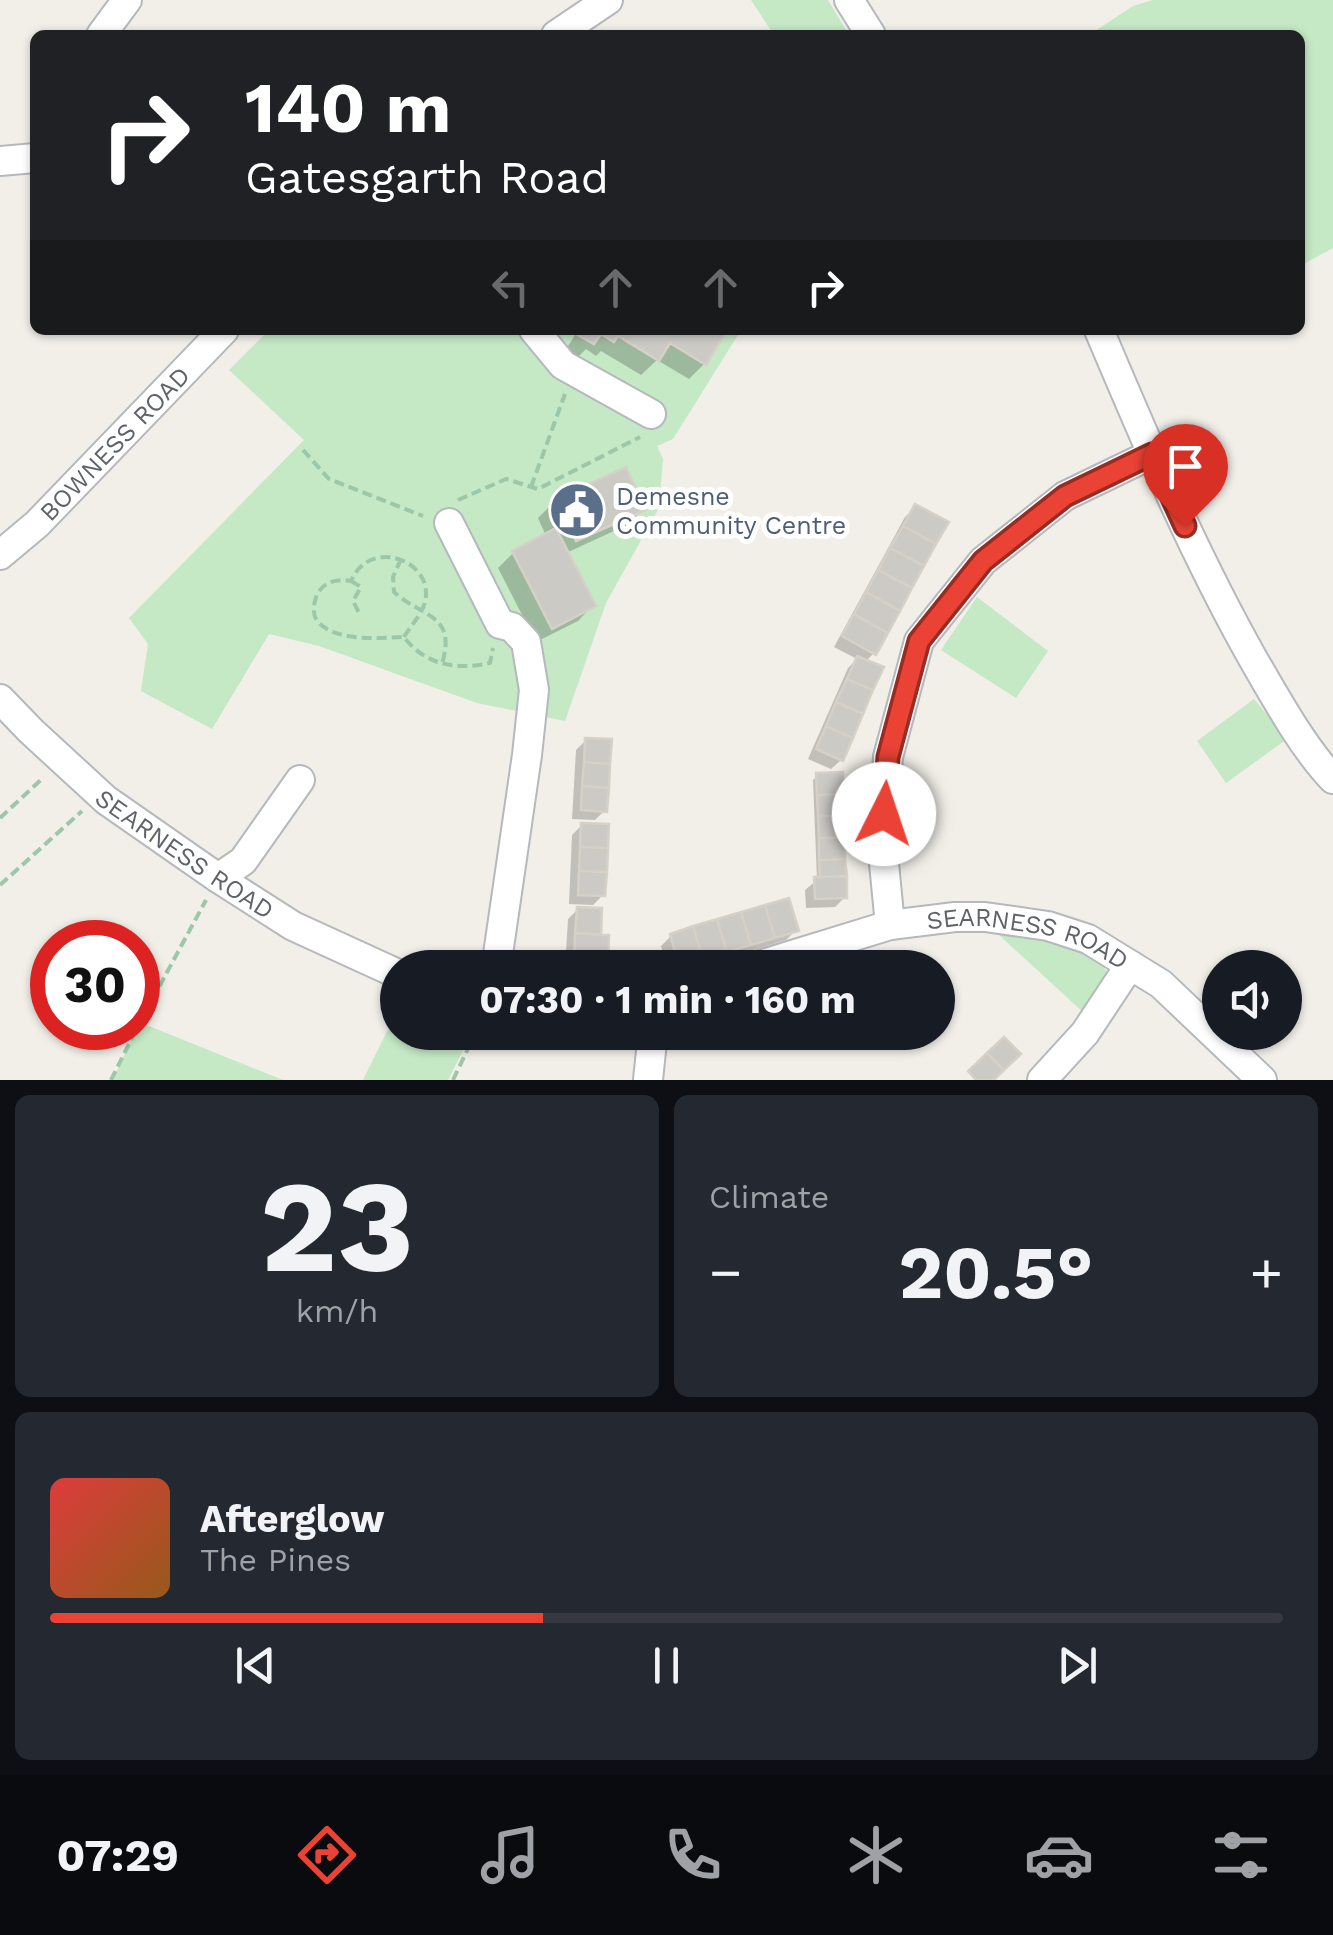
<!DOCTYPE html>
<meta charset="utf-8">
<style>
:root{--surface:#171b24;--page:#242831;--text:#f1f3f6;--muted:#9ea1a6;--line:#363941;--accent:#ea4335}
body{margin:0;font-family:"Work Sans",sans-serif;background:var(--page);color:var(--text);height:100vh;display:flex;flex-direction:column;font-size:38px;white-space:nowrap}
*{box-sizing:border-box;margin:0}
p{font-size:32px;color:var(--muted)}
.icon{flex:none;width:55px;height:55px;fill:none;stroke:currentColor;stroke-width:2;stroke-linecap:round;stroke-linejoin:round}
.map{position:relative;height:1080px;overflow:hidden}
.side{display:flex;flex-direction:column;gap:15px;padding:15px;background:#0d0f14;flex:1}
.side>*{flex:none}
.hud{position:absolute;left:30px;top:30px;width:1275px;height:305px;border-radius:15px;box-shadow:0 2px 8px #0004;background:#202124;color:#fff;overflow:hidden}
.fabs{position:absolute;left:1202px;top:950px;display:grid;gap:20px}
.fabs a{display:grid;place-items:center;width:100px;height:100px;border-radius:50%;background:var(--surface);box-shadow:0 2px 8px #0004;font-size:50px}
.speed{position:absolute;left:30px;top:920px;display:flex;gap:20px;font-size:50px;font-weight:700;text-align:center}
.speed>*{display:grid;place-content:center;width:130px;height:130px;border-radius:50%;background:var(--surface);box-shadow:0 2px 8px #0004;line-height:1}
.speed .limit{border:15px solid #d22;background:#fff;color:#111}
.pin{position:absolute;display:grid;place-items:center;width:85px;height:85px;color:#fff;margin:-102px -42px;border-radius:50% 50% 50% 0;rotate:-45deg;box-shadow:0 0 10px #0007}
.pin .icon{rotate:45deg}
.me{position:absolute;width:110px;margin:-55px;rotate:4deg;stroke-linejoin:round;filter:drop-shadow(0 0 8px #0008)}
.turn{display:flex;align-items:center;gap:35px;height:210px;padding:0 50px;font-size:45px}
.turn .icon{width:130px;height:130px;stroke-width:2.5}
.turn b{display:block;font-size:70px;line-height:85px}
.lanes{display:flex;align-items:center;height:95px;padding:0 50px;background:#0003;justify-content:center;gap:50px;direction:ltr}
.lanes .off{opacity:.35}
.big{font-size:75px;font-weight:700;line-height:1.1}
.side .widget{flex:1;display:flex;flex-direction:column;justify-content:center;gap:15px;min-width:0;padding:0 35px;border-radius:15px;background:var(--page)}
.side .dial{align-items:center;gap:0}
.dial b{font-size:130px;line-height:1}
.song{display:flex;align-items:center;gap:30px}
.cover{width:120px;height:120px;border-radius:15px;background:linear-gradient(135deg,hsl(0 70% 55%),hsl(30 70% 35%))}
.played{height:10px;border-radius:5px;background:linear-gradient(90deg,var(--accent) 40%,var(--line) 40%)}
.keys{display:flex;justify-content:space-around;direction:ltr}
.heat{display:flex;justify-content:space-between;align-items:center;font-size:55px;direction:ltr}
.side .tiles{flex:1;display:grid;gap:15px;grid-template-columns:1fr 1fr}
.widget:last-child{grid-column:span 2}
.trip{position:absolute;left:380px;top:950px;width:575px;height:100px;border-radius:50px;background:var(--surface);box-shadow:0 2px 8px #0004;font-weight:700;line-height:100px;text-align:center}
.dock{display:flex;height:160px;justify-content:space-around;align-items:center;background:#090b0e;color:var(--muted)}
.dock .icon{width:70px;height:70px}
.dock .active{color:var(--accent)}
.dock b{font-size:45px;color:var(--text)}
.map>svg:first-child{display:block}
.green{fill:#c5e8c5}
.shadow{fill:#0003}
.building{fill:#cccac5;stroke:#d6d1c6;stroke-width:2.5}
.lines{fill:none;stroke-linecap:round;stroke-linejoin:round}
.minor-casing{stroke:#b5b8bc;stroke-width:32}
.path{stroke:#9cc7a9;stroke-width:4;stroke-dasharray:10 5;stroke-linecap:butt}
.minor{stroke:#fff;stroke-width:28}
.route-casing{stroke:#982c22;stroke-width:25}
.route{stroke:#ea4335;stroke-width:18}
.labels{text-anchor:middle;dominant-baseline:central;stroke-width:10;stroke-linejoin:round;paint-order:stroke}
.street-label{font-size:25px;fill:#5f6368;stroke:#fff}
.service-label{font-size:25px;fill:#4e5e75;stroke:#fff;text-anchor:start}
</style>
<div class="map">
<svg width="1333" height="1080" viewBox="0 0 1333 1080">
<rect width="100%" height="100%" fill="#f1efe8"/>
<!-- green -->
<path class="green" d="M751,0H828L849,35H774Z
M1153,0H1333V248L1300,266V35H1089L1133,6Z
M269,330H741L673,439L657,446L663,459L659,508L606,603L565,721L477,703L319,646L269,634L212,729L141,691L148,644L129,618L304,440L229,370Z
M977,597L1048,651L1016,698L941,650Z
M1254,699L1287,739L1226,783L1197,741Z
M999,935C1030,937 1090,946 1108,973L1084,1013Z
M397,1011L398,1032L472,1033L448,1080H363Z
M139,1022L283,1080H113Z"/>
<!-- shadow -->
<path class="shadow" d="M578,330H718L723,333L704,364L689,379L657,360L641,375L601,351L596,356L586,349L577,358L565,351Z
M553,503L642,510L627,525L566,553L593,605L578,621L536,642L498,568L513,553L546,536L538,518Z
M915,507L874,653L865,662L841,760L831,769L808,759L848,668L857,659L834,647L905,517Z
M586,740L605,810L595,820L572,819L576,750Z
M818,775L845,897L835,907L806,908L805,890L817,880L813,780Z
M582,825L603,895L593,905L569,904L572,835Z
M578,909L605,962L599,968H565L568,919Z
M796,930L786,940L694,968H667L661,946L671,936Z"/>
<!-- building -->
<path class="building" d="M581,330H723L726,332L706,365L670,343L659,361L618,336L614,342L601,334L594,344L578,335Z
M626,467L645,510L576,541L567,522L563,525L552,501Z
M915,504L949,522L936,544L903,526Z
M903,526L936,544L924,566L890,548Z
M556,528L596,606L552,629L512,551Z
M890,548L924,566L912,588L878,570Z
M878,570L912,588L900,611L866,592Z
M866,592L900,611L888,633L854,614Z
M854,614L888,633L876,655L842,636Z
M857,656L884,667L873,690L847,679Z
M847,679L873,690L863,714L836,702Z
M836,702L863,714L853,738L826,726Z
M826,726L853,738L843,761L816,749Z
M585,738L612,739L610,764L584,762Z
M584,762L610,764L609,788L582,786Z
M843,772V794L817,795L816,773Z
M582,786L609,788L607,812L581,810Z
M843,794L844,816H818L817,795Z
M818,816H844L845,838H819Z
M581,823L609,824L608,848L580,847Z
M819,838H845V859L819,860Z
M580,847L608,848L607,872L579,871Z
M845,859L847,876L820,877L819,860Z
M579,871L607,872L605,896L578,895Z
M847,876V898L815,899L814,877Z
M789,898L799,931L775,938L765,905Z
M765,905L775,938L751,945L741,912Z
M577,907L602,908L601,935L575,933Z
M741,912L751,945L727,952L717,919Z
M717,919L727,952L703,960L693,926Z
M693,926L703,960L679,967L670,934Z
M575,933L609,935L608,963L574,961Z
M1004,1037L1021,1054L1004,1070L987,1053Z
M987,1053L1004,1070L994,1080H976L968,1071Z"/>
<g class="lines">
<!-- minor casing -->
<g class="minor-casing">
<g id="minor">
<path d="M849,0L871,35"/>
<path d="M101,35L127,0"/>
<path d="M556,35L608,0"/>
<path d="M0,161L35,158"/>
<path d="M534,330L563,365L651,414"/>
<path d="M1099,330C1146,441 1193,552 1252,657C1274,695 1303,748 1333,779"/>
<path d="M449,523L500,624L512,627L526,642L534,690L527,755L496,968"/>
<path id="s1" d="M0,555L37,524L224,330"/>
<path id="s2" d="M0,699L31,731L106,800L218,878L293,926L398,974"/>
<path d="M218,878L243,861L300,780"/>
<path d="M890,925L882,843L888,757L919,641L983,561L1065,496L1152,454"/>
<path id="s3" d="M750,968L890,925L955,917H985L1048,926L1088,939L1161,984L1262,1080"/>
<path d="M648,1080L653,1032"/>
<path d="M1042,1080L1085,1033L1130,965"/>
</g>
</g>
<!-- path -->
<path class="path" d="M303,450L329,479L423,516
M531,487L565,394
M458,500L506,479L538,489L640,437
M401,559L393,577L394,592C422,618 457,613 442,664
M351,581L361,587L353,601L359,613
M404,637C413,622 426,611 426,594C427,558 369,539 351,581C335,578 319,583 315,601C313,609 313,617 319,623C339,642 378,638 404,637C426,666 457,670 490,663L493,648
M0,818L44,777
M0,885L82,811
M138,1026L206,900
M111,1080L137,1028
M453,1080L476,1032"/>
<!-- minor -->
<use href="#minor" class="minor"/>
</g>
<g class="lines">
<!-- route casing -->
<g class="route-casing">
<path id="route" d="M884,814L888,757L919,641L983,561L1065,496L1152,454L1185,526"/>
</g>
<!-- route -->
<use href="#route" class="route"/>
</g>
<!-- icons -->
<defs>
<g id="civic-disc" transform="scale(2.875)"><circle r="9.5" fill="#5c6f8a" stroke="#fff"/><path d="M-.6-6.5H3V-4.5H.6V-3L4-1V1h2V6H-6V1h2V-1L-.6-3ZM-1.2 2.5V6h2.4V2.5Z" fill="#fff"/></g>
</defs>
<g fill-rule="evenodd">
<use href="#civic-disc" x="577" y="510"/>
</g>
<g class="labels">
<!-- street labels -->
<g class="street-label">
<text stroke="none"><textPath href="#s1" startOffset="160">BOWNESS ROAD</textPath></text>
<text stroke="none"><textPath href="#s2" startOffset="242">SEARNESS ROAD</textPath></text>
<text stroke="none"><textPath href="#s3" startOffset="288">SEARNESS ROAD</textPath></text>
</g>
<!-- service labels -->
<g class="service-label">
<text x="616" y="496">Demesne<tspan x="616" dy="29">Community Centre</tspan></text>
</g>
</g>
</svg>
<div class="fabs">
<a><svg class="icon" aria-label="sound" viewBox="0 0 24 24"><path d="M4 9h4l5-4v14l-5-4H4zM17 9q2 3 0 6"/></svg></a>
</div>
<div class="speed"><div class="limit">30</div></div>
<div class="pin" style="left:1185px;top:526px;background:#d93025"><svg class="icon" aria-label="arrive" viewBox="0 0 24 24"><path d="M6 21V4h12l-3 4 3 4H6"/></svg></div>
<svg class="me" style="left:884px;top:814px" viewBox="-20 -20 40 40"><circle r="19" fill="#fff"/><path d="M0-13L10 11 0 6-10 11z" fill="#ea4335"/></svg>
<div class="trip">07:30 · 1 min · 160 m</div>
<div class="hud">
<div class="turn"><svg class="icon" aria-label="right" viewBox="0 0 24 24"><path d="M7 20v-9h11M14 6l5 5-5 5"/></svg><div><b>140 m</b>Gatesgarth Road</div></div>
<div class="lanes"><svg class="icon off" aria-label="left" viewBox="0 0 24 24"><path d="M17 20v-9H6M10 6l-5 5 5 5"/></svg><svg class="icon off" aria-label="ahead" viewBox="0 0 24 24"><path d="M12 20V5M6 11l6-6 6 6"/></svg><svg class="icon off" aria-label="ahead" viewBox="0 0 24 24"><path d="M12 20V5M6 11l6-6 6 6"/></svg><svg class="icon" aria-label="right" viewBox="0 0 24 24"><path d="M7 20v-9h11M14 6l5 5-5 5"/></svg></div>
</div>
</div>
<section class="side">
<div class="tiles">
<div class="widget dial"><b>23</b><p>km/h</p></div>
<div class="widget"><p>Climate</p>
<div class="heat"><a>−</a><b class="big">20.5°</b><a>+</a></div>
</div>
<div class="widget">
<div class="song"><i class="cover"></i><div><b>Afterglow</b><p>The Pines</p></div></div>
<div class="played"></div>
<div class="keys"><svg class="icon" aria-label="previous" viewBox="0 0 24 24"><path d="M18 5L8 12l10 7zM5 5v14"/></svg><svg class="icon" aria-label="pause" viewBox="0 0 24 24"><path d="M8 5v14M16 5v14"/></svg><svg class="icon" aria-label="next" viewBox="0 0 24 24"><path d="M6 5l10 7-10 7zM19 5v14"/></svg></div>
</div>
</div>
</section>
<nav class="dock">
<b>07:29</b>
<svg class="icon active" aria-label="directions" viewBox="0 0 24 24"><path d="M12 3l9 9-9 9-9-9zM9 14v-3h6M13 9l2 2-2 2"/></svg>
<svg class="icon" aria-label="music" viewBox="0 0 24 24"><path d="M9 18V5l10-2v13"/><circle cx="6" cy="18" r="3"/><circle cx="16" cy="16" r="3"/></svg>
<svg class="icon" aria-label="phone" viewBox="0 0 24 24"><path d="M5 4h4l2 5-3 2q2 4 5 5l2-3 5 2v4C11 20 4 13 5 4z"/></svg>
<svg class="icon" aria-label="climate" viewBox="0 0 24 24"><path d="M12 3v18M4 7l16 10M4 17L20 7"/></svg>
<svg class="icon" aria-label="car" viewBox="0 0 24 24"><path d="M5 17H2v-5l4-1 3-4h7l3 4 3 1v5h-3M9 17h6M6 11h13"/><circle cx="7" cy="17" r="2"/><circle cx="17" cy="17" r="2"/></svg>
<svg class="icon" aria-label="filters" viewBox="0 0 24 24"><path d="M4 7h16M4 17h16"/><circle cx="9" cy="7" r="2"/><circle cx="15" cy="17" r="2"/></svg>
</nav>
